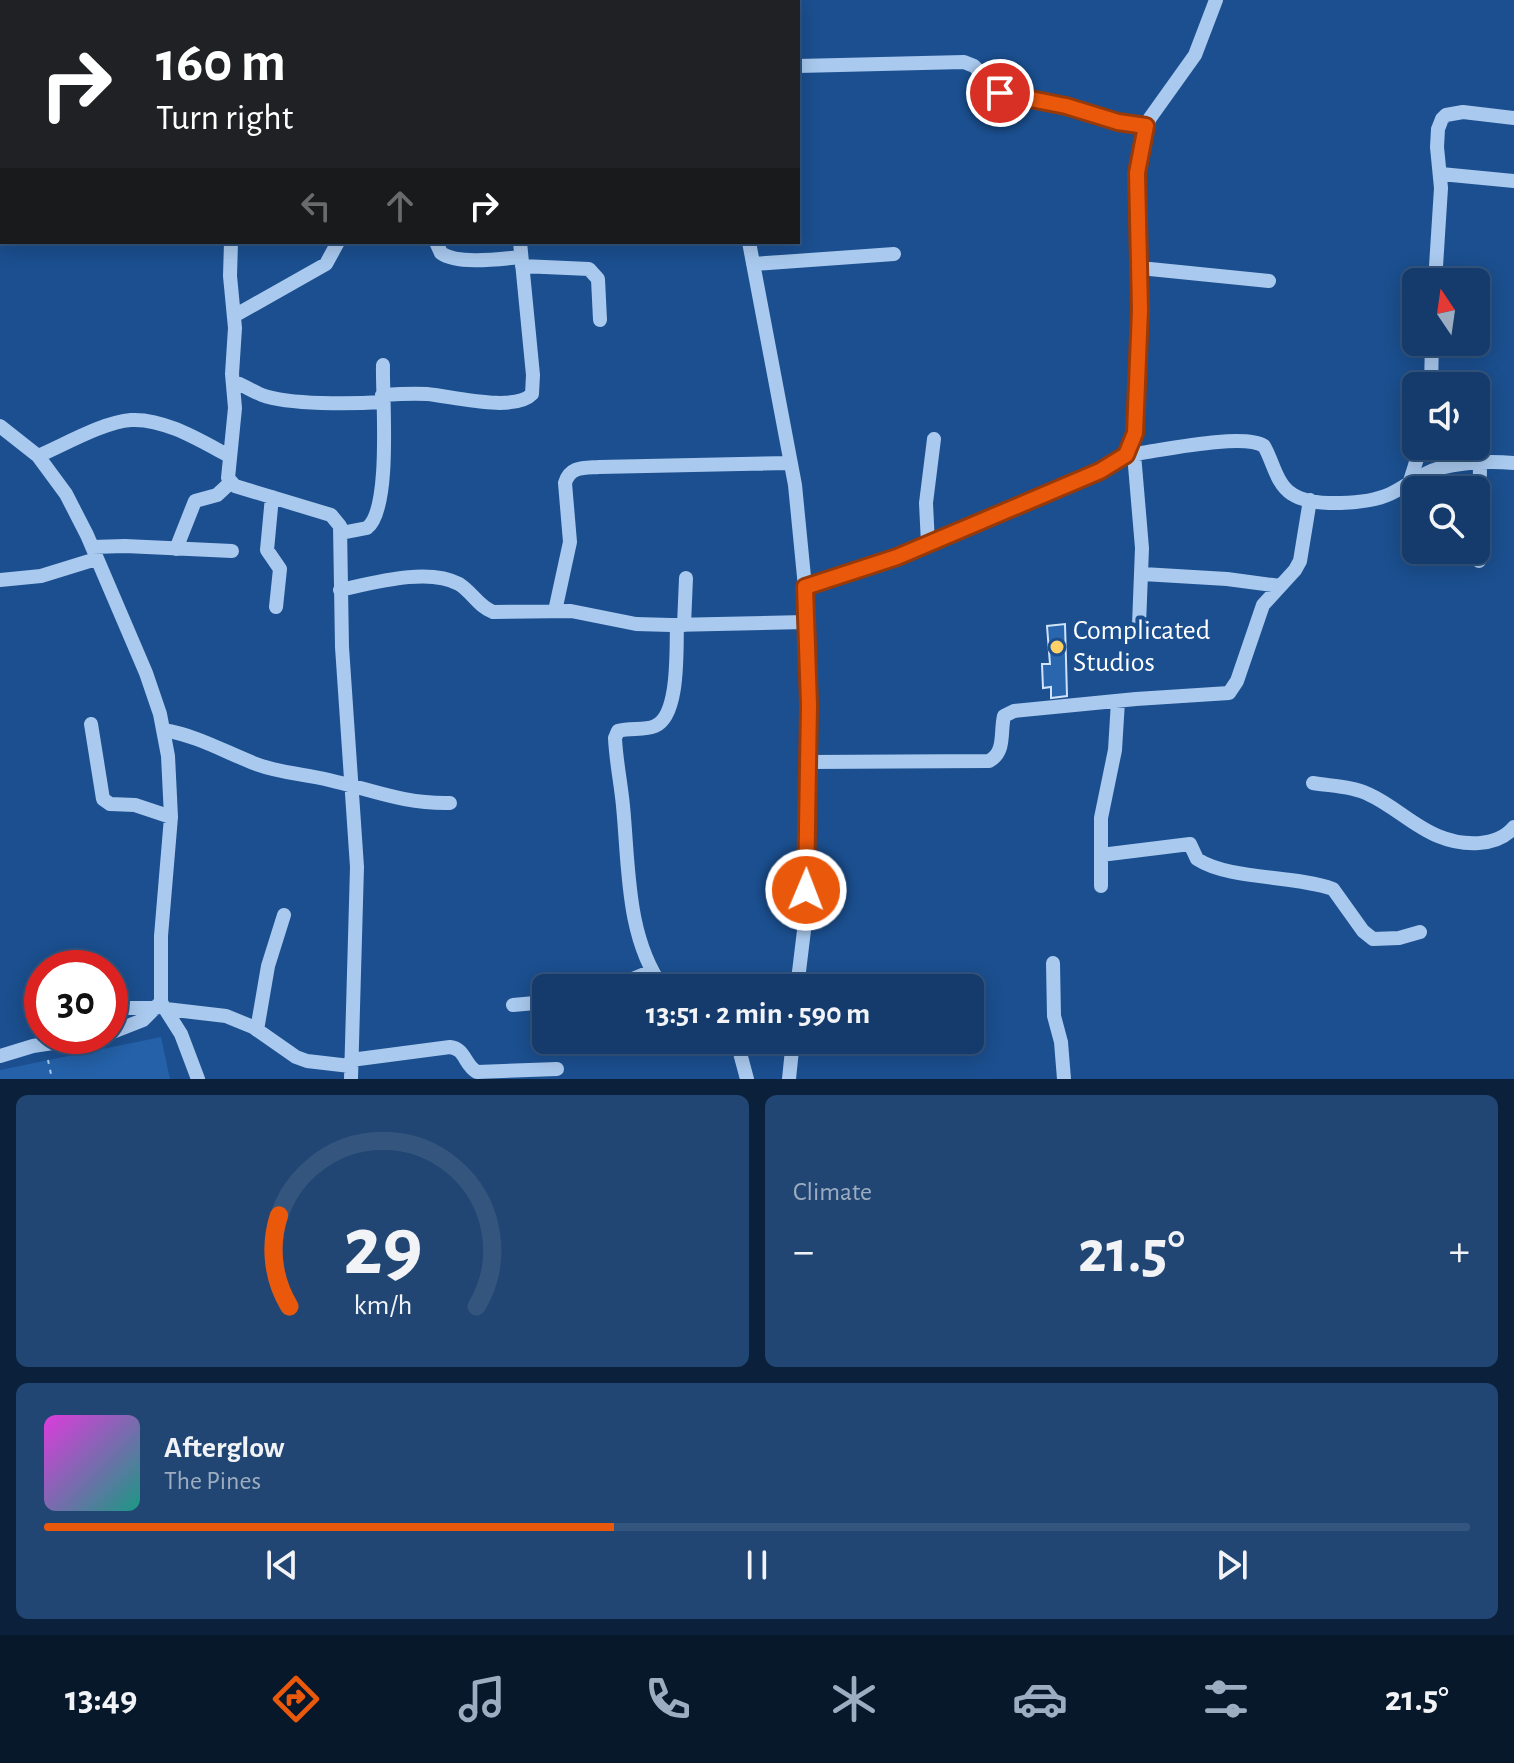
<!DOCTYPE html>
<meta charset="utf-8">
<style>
:root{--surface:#143b6b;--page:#214673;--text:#f1f3f6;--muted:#9dadc1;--line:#33557e;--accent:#ea580c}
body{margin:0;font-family:"Alegreya Sans",sans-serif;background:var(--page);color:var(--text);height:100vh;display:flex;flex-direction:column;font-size:30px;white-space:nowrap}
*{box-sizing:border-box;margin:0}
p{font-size:26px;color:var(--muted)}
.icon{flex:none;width:44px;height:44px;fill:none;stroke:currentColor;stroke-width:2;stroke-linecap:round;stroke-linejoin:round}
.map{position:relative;height:1079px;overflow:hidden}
.details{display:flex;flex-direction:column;gap:16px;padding:16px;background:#0b203b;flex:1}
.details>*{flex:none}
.guide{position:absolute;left:0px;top:0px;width:800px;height:244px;box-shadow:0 4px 20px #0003,0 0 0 2px var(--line);background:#202124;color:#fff;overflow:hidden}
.needle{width:52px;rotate:347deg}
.buttons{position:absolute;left:1402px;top:268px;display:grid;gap:16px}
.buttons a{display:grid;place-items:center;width:88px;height:88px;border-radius:12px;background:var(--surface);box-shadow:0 4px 20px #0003,0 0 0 2px var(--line);font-size:40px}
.speed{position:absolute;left:24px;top:950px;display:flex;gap:16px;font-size:40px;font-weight:700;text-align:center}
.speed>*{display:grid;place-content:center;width:104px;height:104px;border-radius:50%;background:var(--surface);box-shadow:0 4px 20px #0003,0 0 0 2px var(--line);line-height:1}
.speed .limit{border:12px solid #d22;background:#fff;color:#111}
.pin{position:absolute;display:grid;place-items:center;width:68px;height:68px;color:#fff;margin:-34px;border:4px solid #fff;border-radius:50%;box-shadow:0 2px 8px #0007}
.me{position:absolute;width:88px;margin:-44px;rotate:1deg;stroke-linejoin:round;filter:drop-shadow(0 0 6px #0008)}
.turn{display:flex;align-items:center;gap:28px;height:168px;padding:0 24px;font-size:36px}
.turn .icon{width:104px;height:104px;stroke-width:2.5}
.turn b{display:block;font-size:56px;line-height:68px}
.lanes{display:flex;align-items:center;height:76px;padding:0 24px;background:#0003;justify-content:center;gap:40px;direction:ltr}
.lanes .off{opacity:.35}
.big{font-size:60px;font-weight:700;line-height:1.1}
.details .card{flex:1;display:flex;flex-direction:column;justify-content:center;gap:12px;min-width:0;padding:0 28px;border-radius:12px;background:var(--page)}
.details .dial{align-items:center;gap:0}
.dial svg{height:208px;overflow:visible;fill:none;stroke:var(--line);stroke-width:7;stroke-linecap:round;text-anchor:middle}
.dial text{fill:var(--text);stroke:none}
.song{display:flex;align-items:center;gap:24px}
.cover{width:96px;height:96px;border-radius:12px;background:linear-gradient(135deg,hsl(300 70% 55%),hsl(170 70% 35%))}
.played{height:8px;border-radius:4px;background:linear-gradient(90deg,var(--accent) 40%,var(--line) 40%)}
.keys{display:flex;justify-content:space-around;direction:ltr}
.heat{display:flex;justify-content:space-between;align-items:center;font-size:44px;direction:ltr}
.details .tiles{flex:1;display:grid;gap:16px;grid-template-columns:1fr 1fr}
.card:last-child{grid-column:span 2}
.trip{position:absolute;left:532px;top:974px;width:452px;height:80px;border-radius:12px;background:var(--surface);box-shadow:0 4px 20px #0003,0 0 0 2px var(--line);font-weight:700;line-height:80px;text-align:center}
.tabs{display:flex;height:128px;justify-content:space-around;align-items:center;background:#08182b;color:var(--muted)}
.tabs .icon{width:56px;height:56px}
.tabs .current{color:var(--accent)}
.tabs b{font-size:36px;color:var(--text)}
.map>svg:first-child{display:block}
.green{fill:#2461a8}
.building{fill:#2a66ad;stroke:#cfe3fa;stroke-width:2}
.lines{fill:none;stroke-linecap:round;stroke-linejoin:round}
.path{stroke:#a9c9ee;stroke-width:2;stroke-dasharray:4 6;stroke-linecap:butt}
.minor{stroke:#a9c9ee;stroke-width:14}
.route-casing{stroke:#983908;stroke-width:20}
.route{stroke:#ea580c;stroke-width:14}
.poi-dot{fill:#ffd166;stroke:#1b4f8f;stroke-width:3}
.labels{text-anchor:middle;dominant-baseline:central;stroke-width:8;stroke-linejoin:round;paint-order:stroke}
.poi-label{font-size:28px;fill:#fff;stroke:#1b4f8f;text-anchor:start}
</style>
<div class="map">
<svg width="1514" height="1079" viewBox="0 0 1514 1079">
<rect width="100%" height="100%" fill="#1b4f8f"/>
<!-- green -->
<path class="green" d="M161,1037L170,1079H0V1070Z"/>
<!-- building -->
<path class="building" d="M1065,624L1067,696L1051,698V687L1043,688L1042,664H1050L1047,626Z"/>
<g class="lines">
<!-- path -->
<path class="path" d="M48,1060L52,1079"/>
<!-- minor -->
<path class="minor" d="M255,0V2
M489,0V2
M700,0L701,2
M798,66L964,62L974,66L1000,93L1066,106L1118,122L1146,126
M1441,174L1514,181
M231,242L230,276L235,328L232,374L235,408L228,478L235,486L331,515L340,526L342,647L357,867L351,1079
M436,242L441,253C458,265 500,259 521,257
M749,242L795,485L805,587L808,675L807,867L806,914L797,988
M753,264L894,254
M522,266L589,269L598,279L600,320
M1140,268L1269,281
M1435,282L1441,188L1437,147L1438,129L1442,119L1446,115L1463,112L1514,118
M234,316L326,264L338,242
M233,381C243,385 252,391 262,395C289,405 353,404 382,402
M1431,386L1432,342
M382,395C397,394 412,393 427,394C451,396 514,413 532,394L533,375L520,242
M0,426L38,456L66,494L87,535L146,673L160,714L168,756L171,817L161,936V1002L143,1020L110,1033
M1134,454L1142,548L1139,625
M1126,455C1155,452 1242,432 1264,446C1273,461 1276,484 1292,494C1313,508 1368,504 1390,494C1407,486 1421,473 1440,468C1464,462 1489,461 1514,463
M38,456C64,445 103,422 131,420C164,418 201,441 229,456
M1410,481L1421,446
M272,497L267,550L280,569L276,607
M341,533L367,528C392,509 382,396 383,365
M928,544L926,503L934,439
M92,547L125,546L232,551
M176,549L195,501L217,495L231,482
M1479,561L1480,462
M1143,574L1227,579L1280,586
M0,580L41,576L96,559
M805,587L897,557L1100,471L1126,455L1132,443L1136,420L1140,288L1136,192L1142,136L1150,118L1195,55L1216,0
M340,590C373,583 428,567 459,584C472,592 478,606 493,612L571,611L636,624L671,625L805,622
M555,611L570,542L565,483C570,466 584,468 599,467L791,463
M684,625L686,578
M91,724L103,799L110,804L135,805L171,817
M164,730C198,736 225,752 256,764C280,773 304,774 329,780C373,790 403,804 450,803
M808,762L989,761C1006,752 1000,732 1004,716L1014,711L1136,699L1229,693L1237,681L1263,605L1295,570L1300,561L1310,500
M1313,783C1330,786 1352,786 1368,794C1393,805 1413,826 1438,836C1462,846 1497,848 1514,827
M1101,855L1190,844L1197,859C1229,880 1294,875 1333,889L1363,931L1373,939L1399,938L1420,932
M1101,886V818L1115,750L1118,701
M1053,963L1054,1016L1061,1042L1064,1079
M611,988L652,971
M663,988C626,937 629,867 623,806C621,784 616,761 615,738L618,731C630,727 644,731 655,726C680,716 676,647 677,625
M162,1004L181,1034L198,1079
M513,1005L546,1002
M110,1008H156
M166,1009L226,1016L253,1027L296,1057L307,1061L350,1066
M257,1030L268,966L284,915
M729,1040L740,1053L747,1079
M0,1056L33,1046L99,1036
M351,1060L450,1047C466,1049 464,1065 477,1072L557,1069
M789,1079L793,1040"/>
</g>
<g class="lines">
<!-- route casing -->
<g class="route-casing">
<path id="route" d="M806,890L809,705L805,587L897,557L1100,471L1126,455L1135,433L1140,310L1137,173L1146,126L1118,122L1066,106L1000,93"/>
</g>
<!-- route -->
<use href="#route" class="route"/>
</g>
<!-- markers -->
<circle class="poi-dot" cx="1057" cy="647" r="8"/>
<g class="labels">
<!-- poi labels -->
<g class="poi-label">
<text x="1073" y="631">Complicated<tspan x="1073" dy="32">Studios</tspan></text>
</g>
</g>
</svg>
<div class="buttons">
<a><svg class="needle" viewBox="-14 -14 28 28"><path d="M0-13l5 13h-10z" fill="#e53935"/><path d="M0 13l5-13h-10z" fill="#9dadc1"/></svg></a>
<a><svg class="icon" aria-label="sound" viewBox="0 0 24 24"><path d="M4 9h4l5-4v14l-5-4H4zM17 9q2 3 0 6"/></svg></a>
<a><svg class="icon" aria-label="search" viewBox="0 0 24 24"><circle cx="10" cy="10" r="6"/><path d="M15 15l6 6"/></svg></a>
</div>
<div class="speed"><div class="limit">30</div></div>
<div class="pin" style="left:1000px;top:93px;background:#d93025"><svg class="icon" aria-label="arrive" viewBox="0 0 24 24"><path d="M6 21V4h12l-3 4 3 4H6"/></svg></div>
<svg class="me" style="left:806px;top:890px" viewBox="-20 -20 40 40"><circle r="17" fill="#ea580c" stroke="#fff" stroke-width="3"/><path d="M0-11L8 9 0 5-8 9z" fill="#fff"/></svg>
<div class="trip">13:51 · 2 min · 590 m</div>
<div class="guide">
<div class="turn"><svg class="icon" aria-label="right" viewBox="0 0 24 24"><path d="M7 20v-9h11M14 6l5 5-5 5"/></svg><div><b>160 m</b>Turn right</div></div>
<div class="lanes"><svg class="icon off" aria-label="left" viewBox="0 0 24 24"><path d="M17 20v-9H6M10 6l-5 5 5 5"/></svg><svg class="icon off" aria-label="ahead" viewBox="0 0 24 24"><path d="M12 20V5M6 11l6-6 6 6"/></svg><svg class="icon" aria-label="right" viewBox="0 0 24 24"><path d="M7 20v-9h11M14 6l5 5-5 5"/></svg></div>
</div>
</div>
<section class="details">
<div class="tiles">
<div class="card dial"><svg viewBox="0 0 100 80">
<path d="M14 69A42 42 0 1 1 86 69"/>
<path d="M14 69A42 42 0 0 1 10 34" stroke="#ea580c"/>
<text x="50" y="56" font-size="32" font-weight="700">29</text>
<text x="50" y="72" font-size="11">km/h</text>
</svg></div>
<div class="card"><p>Climate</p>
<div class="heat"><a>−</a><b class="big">21.5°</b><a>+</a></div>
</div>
<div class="card">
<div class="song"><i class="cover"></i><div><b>Afterglow</b><p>The Pines</p></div></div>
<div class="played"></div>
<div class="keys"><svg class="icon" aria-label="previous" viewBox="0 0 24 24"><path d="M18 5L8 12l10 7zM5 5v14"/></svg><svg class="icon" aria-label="pause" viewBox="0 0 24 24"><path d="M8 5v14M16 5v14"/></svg><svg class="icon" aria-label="next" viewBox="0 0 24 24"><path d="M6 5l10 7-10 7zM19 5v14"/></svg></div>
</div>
</div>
</section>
<nav class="tabs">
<b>13:49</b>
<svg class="icon current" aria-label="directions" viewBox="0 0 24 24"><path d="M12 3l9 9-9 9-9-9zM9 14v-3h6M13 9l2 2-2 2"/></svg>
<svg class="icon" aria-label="music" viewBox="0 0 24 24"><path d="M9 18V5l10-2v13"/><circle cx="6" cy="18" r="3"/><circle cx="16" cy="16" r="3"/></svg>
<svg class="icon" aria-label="phone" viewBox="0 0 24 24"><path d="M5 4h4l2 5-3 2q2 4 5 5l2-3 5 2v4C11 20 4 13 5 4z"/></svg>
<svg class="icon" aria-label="climate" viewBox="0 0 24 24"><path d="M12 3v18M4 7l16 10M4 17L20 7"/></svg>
<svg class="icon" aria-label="car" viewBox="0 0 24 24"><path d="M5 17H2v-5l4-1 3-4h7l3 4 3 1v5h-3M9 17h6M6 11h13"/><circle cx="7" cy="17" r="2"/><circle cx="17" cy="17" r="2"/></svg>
<svg class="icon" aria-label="filters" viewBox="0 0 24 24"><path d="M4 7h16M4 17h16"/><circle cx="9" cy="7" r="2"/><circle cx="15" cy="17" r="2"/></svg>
<b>21.5°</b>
</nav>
